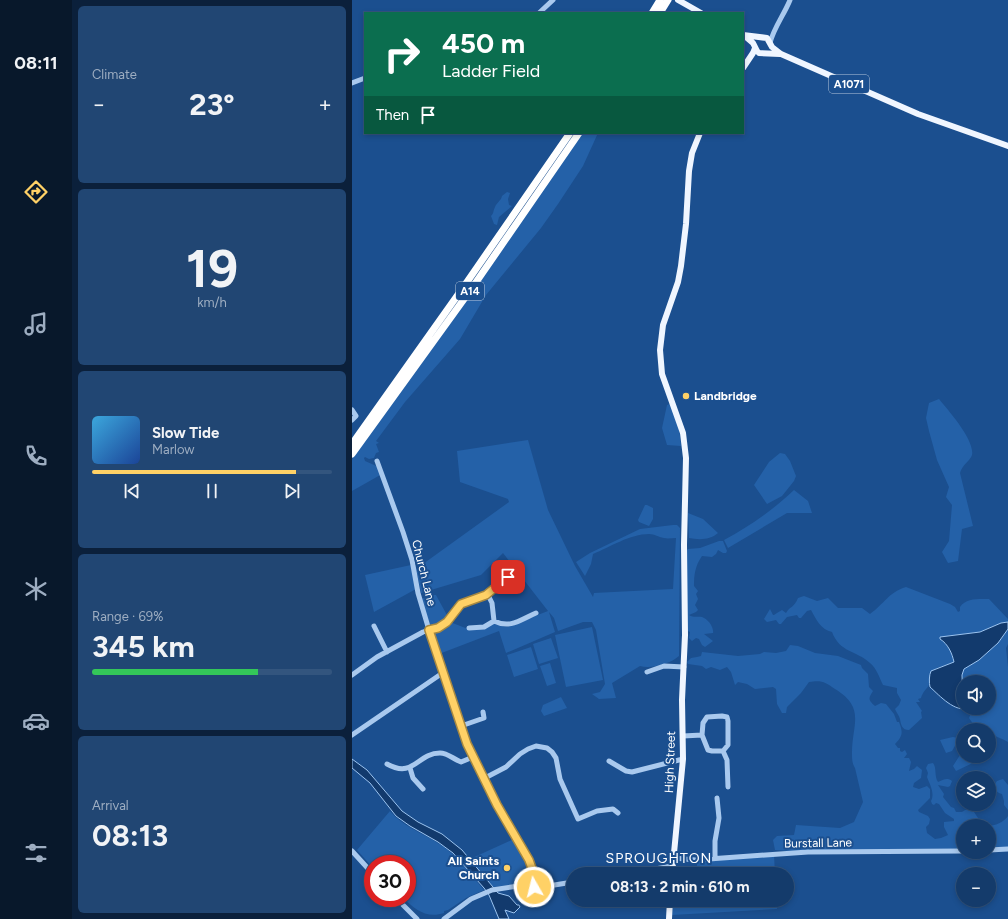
<!DOCTYPE html>
<meta charset="utf-8">
<style>
:root{--surface:#143b6b;--page:#214673;--text:#f1f3f6;--muted:#9dadc1;--line:#33557e;--accent:#ffd166}
body{margin:0;font-family:Figtree,sans-serif;background:var(--page);color:var(--text);height:100vh;display:flex;flex-direction:column;font-size:15px;white-space:nowrap}
*{box-sizing:border-box;margin:0}
p{font-size:13px;color:var(--muted)}
.icon{flex:none;width:22px;height:22px;fill:none;stroke:currentColor;stroke-width:2;stroke-linecap:round;stroke-linejoin:round}
.map{position:relative;flex:1;overflow:hidden}
.side{display:flex;flex-direction:column;gap:6px;padding:6px;background:#0b203b;width:280px}
.side>*{flex:none}
.guide{position:absolute;left:12px;top:12px;width:380px;height:122px;border-radius:0px;box-shadow:0 2px 6px #0003,0 0 0 1px var(--line);background:#0b6e4f;color:#fff;overflow:hidden}
.controls{position:absolute;left:604px;top:675px;display:grid;gap:8px}
.controls a{display:grid;place-items:center;width:40px;height:40px;border-radius:50%;background:var(--surface);box-shadow:0 2px 6px #0003,0 0 0 1px var(--line);font-size:20px}
.speed{position:absolute;left:12px;top:855px;display:flex;gap:8px;font-size:20px;font-weight:700;text-align:center}
.speed>*{display:grid;place-content:center;width:52px;height:52px;border-radius:50%;background:var(--surface);box-shadow:0 2px 6px #0003,0 0 0 1px var(--line);line-height:1}
.speed .limit{border:6px solid #d22;background:#fff;color:#111}
.pin{position:absolute;display:grid;place-items:center;width:34px;height:34px;color:#fff;margin:-17px;border-radius:8px;box-shadow:0 2px 6px #0006}
.me{position:absolute;width:44px;margin:-22px;rotate:352deg;stroke-linejoin:round;filter:drop-shadow(0 0 3px #0008)}
.turn{display:flex;align-items:center;gap:14px;height:84px;padding:0 12px;font-size:18px}
.turn .icon{width:52px;height:52px;stroke-width:2.5}
.turn b{display:block;font-size:28px;line-height:34px}
.then{display:flex;align-items:center;height:38px;padding:0 12px;background:#0003;gap:8px;font-size:15px}
.big{font-size:30px;font-weight:700;line-height:1.1}
.side .tile{flex:1;display:flex;flex-direction:column;justify-content:center;gap:6px;min-width:0;padding:0 14px;border-radius:6px;background:var(--page)}
.side .dial{align-items:center;gap:0}
.dial b{font-size:52px;line-height:1}
.song{display:flex;align-items:center;gap:12px}
.cover{width:48px;height:48px;border-radius:6px;background:linear-gradient(135deg,hsl(200 70% 55%),hsl(220 70% 35%))}
.played{height:4px;border-radius:2px;background:linear-gradient(90deg,var(--accent) 85%,var(--line) 85%)}
.keys{display:flex;justify-content:space-around;direction:ltr}
.heat{display:flex;justify-content:space-between;align-items:center;font-size:22px;direction:ltr}
.charge{height:6px;border-radius:3px;background:linear-gradient(90deg,#34c759 69%,var(--line) 0)}
.trip{position:absolute;left:214px;top:867px;width:228px;height:40px;border-radius:20px;background:var(--surface);box-shadow:0 2px 6px #0003,0 0 0 1px var(--line);font-weight:700;line-height:40px;text-align:center}
main{display:flex;flex:1;min-height:0}
.menu{display:flex;flex-direction:column;width:72px;justify-content:space-around;align-items:center;background:#08182b;color:var(--muted)}
.menu .icon{width:28px;height:28px}
.menu .on{color:var(--accent)}
.menu b{font-size:18px;color:var(--text)}
.map>svg:first-child{display:block}
.green{fill:#2461a8}
.water{fill:#123a6d;stroke:#9cc4f0}
.lines{fill:none;stroke-linecap:round;stroke-linejoin:round}
.minor{stroke:#a9c9ee;stroke-width:5}
.major{stroke:#f0f6ff;stroke-width:6}
.highway{stroke:#fff;stroke-width:7}
.route-casing{stroke:#a68842;stroke-width:10}
.route{stroke:#ffd166;stroke-width:7}
.poi-dot{fill:#ffd166;stroke:#1b4f8f;stroke-width:1.5}
.labels{text-anchor:middle;dominant-baseline:central;stroke-width:4;stroke-linejoin:round;paint-order:stroke}
.shield{fill:#1b4f8f;stroke:#bbcadd;stroke-width:1}
.shield-label{font-size:11px;font-weight:bold;fill:#fff}
.poi-label{font-size:12px;font-weight:bold;fill:#fff;stroke:#1b4f8f;text-anchor:start}
.street-label{font-size:12px;fill:#fff;stroke:#1b4f8f}
.quarter-label{font-size:14px;letter-spacing:1px;fill:#fff;stroke:#1b4f8f}
</style>
<main>
<nav class="menu">
<b>08:11</b>
<svg class="icon on" aria-label="directions" viewBox="0 0 24 24"><path d="M12 3l9 9-9 9-9-9zM9 14v-3h6M13 9l2 2-2 2"/></svg>
<svg class="icon" aria-label="music" viewBox="0 0 24 24"><path d="M9 18V5l10-2v13"/><circle cx="6" cy="18" r="3"/><circle cx="16" cy="16" r="3"/></svg>
<svg class="icon" aria-label="phone" viewBox="0 0 24 24"><path d="M5 4h4l2 5-3 2q2 4 5 5l2-3 5 2v4C11 20 4 13 5 4z"/></svg>
<svg class="icon" aria-label="climate" viewBox="0 0 24 24"><path d="M12 3v18M4 7l16 10M4 17L20 7"/></svg>
<svg class="icon" aria-label="car" viewBox="0 0 24 24"><path d="M5 17H2v-5l4-1 3-4h7l3 4 3 1v5h-3M9 17h6M6 11h13"/><circle cx="7" cy="17" r="2"/><circle cx="17" cy="17" r="2"/></svg>
<svg class="icon" aria-label="filters" viewBox="0 0 24 24"><path d="M4 7h16M4 17h16"/><circle cx="9" cy="7" r="2"/><circle cx="15" cy="17" r="2"/></svg>
</nav>
<section class="side">
<div class="tile"><p>Climate</p>
<div class="heat"><a>−</a><b class="big">23°</b><a>+</a></div>
</div>
<div class="tile dial"><b>19</b><p>km/h</p></div>
<div class="tile">
<div class="song"><i class="cover"></i><div><b>Slow Tide</b><p>Marlow</p></div></div>
<div class="played"></div>
<div class="keys"><svg class="icon" aria-label="previous" viewBox="0 0 24 24"><path d="M18 5L8 12l10 7zM5 5v14"/></svg><svg class="icon" aria-label="pause" viewBox="0 0 24 24"><path d="M8 5v14M16 5v14"/></svg><svg class="icon" aria-label="next" viewBox="0 0 24 24"><path d="M6 5l10 7-10 7zM19 5v14"/></svg></div>
</div>
<div class="tile"><p>Range · 69%</p><b class="big">345 km</b><div class="charge"></div></div>
<div class="tile"><p>Arrival</p><b class="big">08:13</b></div>
</section>
<div class="map">
<svg width="656" height="919" viewBox="0 0 656 919">
<rect width="100%" height="100%" fill="#1b4f8f"/>
<!-- green -->
<path class="green" d="M231,133H246L231,166L206,204L189,228L134,295L108,339L53,402L24,441L27,443L24,444L27,452L24,453L22,458L17,459L13,457L12,458L13,461L29,468L30,474L0,491V459Z
M155,192L158,193L156,199L157,205L160,206L147,217L145,225L142,224L139,216C142,213 141,211 143,207C145,202 149,201 150,196Z
M587,399C596,410 623,440 620,455C618,461 610,465 608,473L621,526L610,529L606,561L596,563L590,552L597,541L600,505L594,497L597,487L585,460L577,431L574,418L577,403Z
M318,404L327,427L329,446L315,445L310,428L315,405Z
M176,440L196,510L223,566L241,597L242,593L321,589L324,538C320,538 316,539 312,538C306,537 303,534 297,534C278,534 258,547 241,554L239,564L233,576L224,562L238,553L288,529L321,525H325L328,528L327,656C318,664 300,669 288,666L260,683L264,698L247,699L240,694L248,692L253,684L244,630L240,622H231L206,631L202,618L197,612L203,632L154,653L147,631L87,654L80,632L98,622L116,629L142,624L155,627L196,611L151,553L129,575L69,593L64,569L157,502L156,499L108,482L105,451Z
M428,453L433,454L438,461L444,476L442,481L430,496L415,504L402,485L417,462Z
M442,490L456,501L460,513H435L376,548L372,540C398,526 421,510 442,490Z
M293,505H295L301,508V519L297,526L287,522L286,520Z
M336,513L351,519L366,533C358,540 347,540 337,538Z
M367,541H371L375,551L374,553H371L366,550L364,554L360,557L350,556C343,566 342,575 342,586L346,591L344,594L346,599L343,605L346,610L344,612L337,615C342,618 345,616 350,617C356,619 362,627 361,633L352,634L361,641L353,647L350,645L347,639L344,638L340,641L337,638L338,632L336,631L335,633L334,551L336,549L348,548Z
M59,565L64,589L22,612L13,575Z
M554,587L598,604L603,607L606,612L608,611V607C614,598 626,599 637,599L656,619V622L649,623L628,632L588,637V639C596,644 600,653 602,662L585,668L578,674C579,690 573,686 569,698L566,699L568,702H564L570,711L569,712L570,718L557,730C550,730 549,725 548,719C547,715 544,712 543,709L547,705L549,700L545,693V688L531,685C527,677 525,669 518,663C504,650 488,653 480,632C469,630 464,619 459,610L455,611L449,618H447L445,615L435,617L429,624H427L424,620L415,622L412,619L418,609L421,615H422L425,613L430,610L434,613C438,606 442,608 446,598L452,596L465,601L476,598L486,608H510L518,614C532,604 537,592 554,587Z
M81,595H84L96,617C91,622 85,627 78,626L69,599Z
M240,627L251,680L214,687L203,635Z
M656,628V644L654,648L656,667V742C650,738 643,737 637,732V730H634L631,727L624,728L617,718L621,708H637V682H611V685C609,680 609,675 611,670C614,665 622,663 626,660C637,652 650,641 656,628Z
M199,638L206,658L187,664L181,644Z
M438,645L446,646L463,653L486,656L509,665L510,668L516,674L517,687L521,691C517,698 515,699 523,706L529,703L534,704L542,714L545,722H547C551,732 551,736 543,744L546,748H548V751L550,752L553,750L555,754L552,758H557L559,762L557,771L562,769L565,766L570,770L569,778L562,783L561,787L567,789L575,786L578,789V798L566,810L567,812L576,816L578,819L577,824L574,827L575,833L583,839L589,838L596,835L592,827V822L602,821V819L593,813L587,804L584,803L582,805L580,804L579,801C583,793 578,785 575,777L576,773L574,768L576,764L581,763C585,768 582,776 586,782C591,780 595,777 600,781L598,786L596,787L586,785L592,794L591,797L599,807L602,808L604,812H610L613,810L620,809L626,818L624,821C633,829 649,826 656,816V849L637,850V826H611V851L456,852L423,850L421,840L425,836L442,835L444,825L488,828L502,822L511,802L503,768C500,763 500,759 500,753C500,724 514,708 483,689C473,682 470,680 457,682L449,693L435,707L434,713H430L425,704L424,689L421,687L403,689L395,684L386,682L383,685L379,672L375,667L368,670L359,667L354,669L350,666L336,664L335,662L339,658L345,657L349,656L350,652L386,656L408,654L412,652L424,653L434,651Z
M179,647L186,669L162,677L155,655Z
M198,663L204,683L195,686L188,666Z
M209,697L215,708L192,716L189,711L191,705Z
M601,737L611,739V747L604,744L600,751L594,753L588,740Z
M608,755L611,757L624,756L627,760L604,771L601,766Z
M651,779L656,785V810L652,805V801L650,794C645,793 642,789 642,785L645,781Z
M38,811C52,828 74,834 92,847C108,859 119,875 132,890L114,898L96,910L92,911V913C74,919 63,909 51,898H55V864H21V868L5,850Z
M162,839L177,864L180,876L173,883L141,887L118,859Z
M422,855L423,874H345V862Z
M321,900H424L425,909L320,915Z"/>
<!-- water -->
<path class="water" d="M656,622V629L646,643L627,660L612,669L610,675L611,708H617C603,713 588,696 578,687C577,683 577,675 579,671L602,662C600,653 596,644 588,639V637L628,632L649,623Z
M0,759L15,770L50,811L66,822L90,834L110,850L146,893L157,896L165,905H167L168,907L162,913L153,910L157,919H147L137,895L132,888L101,853L86,842L58,826L44,816L18,783L0,768Z"/>
<g class="lines">
<!-- minor -->
<path class="minor" d="M187,13L201,0
M418,43C422,27 432,15 438,0
M0,83L13,78
M0,410L4,416L0,420
M25,461L51,532L60,560L66,593L77,630L115,743L145,805L177,860L183,877V887
M142,621C158,629 168,620 184,613
M22,626L35,652
M117,628L132,627L142,621L140,603L135,593
M295,672L312,666L332,667
M0,675L25,657L71,632L92,625L98,619L109,604L135,593L164,570
M109,726L132,718L131,712
M0,735L92,672
M350,735L351,723L355,717L370,716L375,717L376,721V745L371,751
M331,736L350,735L356,750L360,751H371L375,760L376,787
M257,761L274,771L280,772L331,759
M35,764C62,779 65,753 88,753C96,753 101,759 109,762L121,757
M58,768L61,778L71,789
M131,779L154,767L168,754L176,749L184,746L195,748L200,752L204,758L208,779L226,819L245,811L261,809L266,813
M637,850L656,849
M0,851L21,874
M322,858L343,860L456,852L611,851
M363,858V841L367,818L365,798
M275,874L320,866
M44,898L65,919
M92,919L119,899L140,890L166,886L190,887L221,882"/>
<!-- major -->
<path class="major" d="M326,0L349,13
M391,35L415,38L420,47L429,54L566,114L656,146
M394,37L401,43L405,51L407,53L428,54
M391,68L401,53L403,48
M320,874L331,759L330,700L333,635L332,545L334,458L331,433L310,374L308,350L311,325L326,282L329,266L334,224L337,171L340,153L348,133
M317,919L318,900"/>
<!-- highway -->
<path class="highway" d="M300,13L308,0
M308,13L316,0
M0,444L115,282L218,133
M0,454L120,288L227,133"/>
</g>
<g class="lines">
<!-- route casing -->
<g class="route-casing">
<path id="route" d="M156,577L134,595L109,604L95,622L86,628L77,630L115,744L145,805L177,860L183,877L182,887"/>
</g>
<!-- route -->
<use href="#route" class="route"/>
</g>
<!-- markers -->
<g class="poi-dot">
<circle cx="334" cy="396" r="4"/>
<circle cx="155" cy="868" r="4"/>
</g>
<g class="labels">
<!-- shield labels -->
<g class="shield">
<rect x="477" y="75" width="40" height="18" rx="3"/>
<rect x="104" y="282" width="28" height="18" rx="3"/>
</g>
<g class="shield-label">
<text x="497" y="84">A1071</text>
<text x="118" y="291">A14</text>
</g>
<!-- poi labels -->
<g class="poi-label">
<text x="342" y="396">Landbridge</text>
<text x="147" y="861" text-anchor="end">All Saints<tspan x="147" dy="14">Church</tspan></text>
</g>
<!-- street labels -->
<g class="street-label">
<text transform="translate(72 573) rotate(76)">Church Lane</text>
<text transform="translate(318 762) rotate(-88)">High Street</text>
<text transform="translate(466 843) rotate(-1)">Burstall Lane</text>
</g>
<!-- quarter labels -->
<g class="quarter-label">
<text x="307" y="858">SPROUGHTON</text>
</g>
</g>
</svg>
<div class="controls">
<a><svg class="icon" aria-label="sound" viewBox="0 0 24 24"><path d="M4 9h4l5-4v14l-5-4H4zM17 9q2 3 0 6"/></svg></a>
<a><svg class="icon" aria-label="search" viewBox="0 0 24 24"><circle cx="10" cy="10" r="6"/><path d="M15 15l6 6"/></svg></a>
<a><svg class="icon" aria-label="layers" viewBox="0 0 24 24"><path d="M12 4l9 5-9 5-9-5zM3 14l9 5 9-5"/></svg></a>
<a>+</a>
<a>−</a>
</div>
<div class="speed"><div class="limit">30</div></div>
<div class="pin" style="left:156px;top:577px;background:#d93025"><svg class="icon" aria-label="arrive" viewBox="0 0 24 24"><path d="M6 21V4h12l-3 4 3 4H6"/></svg></div>
<svg class="me" style="left:182px;top:887px" viewBox="-20 -20 40 40"><circle r="17" fill="#ffd166" stroke="#fff" stroke-width="3"/><path d="M0-11L8 9 0 5-8 9z" fill="#fff"/></svg>
<div class="trip">08:13 · 2 min · 610 m</div>
<div class="guide">
<div class="turn"><svg class="icon" aria-label="right" viewBox="0 0 24 24"><path d="M7 20v-9h11M14 6l5 5-5 5"/></svg><div><b>450 m</b>Ladder Field</div></div>
<div class="then">Then<svg class="icon" aria-label="arrive" viewBox="0 0 24 24"><path d="M6 21V4h12l-3 4 3 4H6"/></svg></div>
</div>
</div>
</main>
